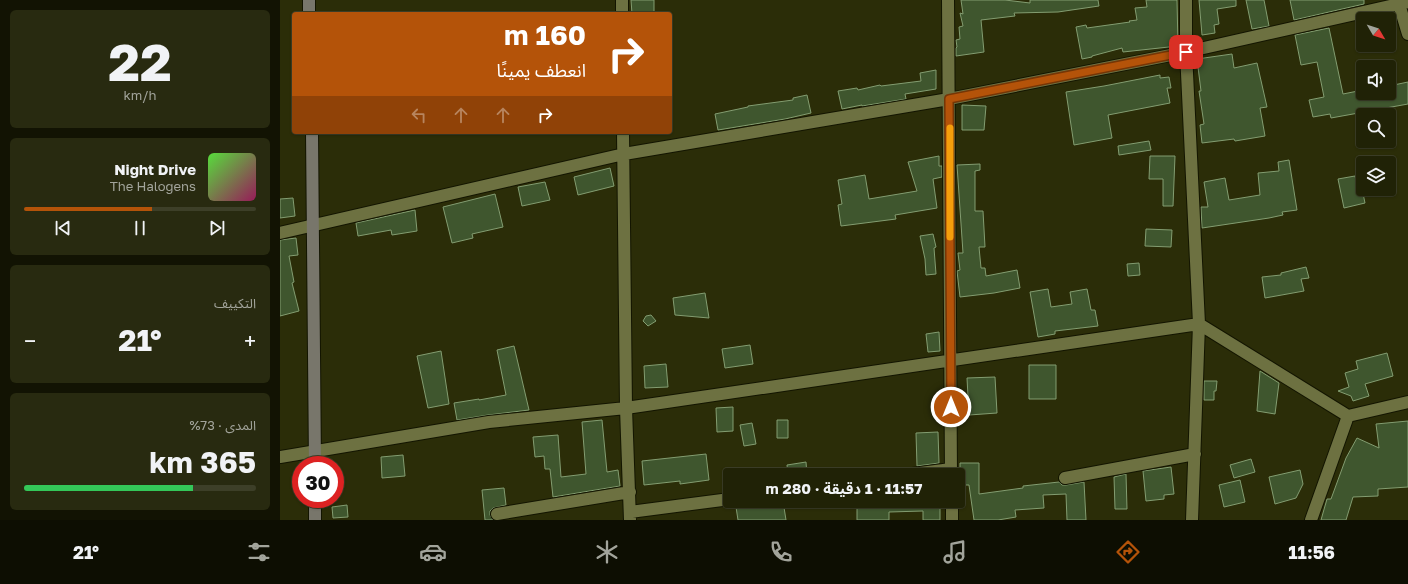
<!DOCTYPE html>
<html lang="ar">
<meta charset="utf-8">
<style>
:root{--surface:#202206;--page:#282a10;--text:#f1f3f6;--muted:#a2a49b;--line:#3d3f28;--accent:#b45309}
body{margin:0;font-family:"Golos Text","Noto Sans Arabic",sans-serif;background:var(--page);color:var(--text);direction:rtl;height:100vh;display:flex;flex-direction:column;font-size:15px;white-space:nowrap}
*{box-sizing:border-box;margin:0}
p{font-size:13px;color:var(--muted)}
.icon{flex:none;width:22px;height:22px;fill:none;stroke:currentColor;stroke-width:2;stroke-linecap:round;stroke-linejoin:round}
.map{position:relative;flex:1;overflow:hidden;direction:ltr}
.side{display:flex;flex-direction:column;gap:10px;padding:10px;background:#121303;width:280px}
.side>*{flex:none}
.banner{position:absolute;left:12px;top:12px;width:380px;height:122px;border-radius:4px;box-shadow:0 1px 3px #0004,0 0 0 1px var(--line);direction:rtl;background:#b45309;color:#fff;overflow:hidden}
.needle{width:26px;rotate:129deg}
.fabs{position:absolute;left:1076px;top:12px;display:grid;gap:8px}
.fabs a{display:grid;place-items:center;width:40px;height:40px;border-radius:4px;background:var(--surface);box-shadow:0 1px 3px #0004,0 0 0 1px var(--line);font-size:20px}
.speed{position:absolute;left:12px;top:456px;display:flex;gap:8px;font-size:20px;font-weight:700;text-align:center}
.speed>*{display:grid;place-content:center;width:52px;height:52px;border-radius:50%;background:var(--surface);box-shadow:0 1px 3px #0004,0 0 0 1px var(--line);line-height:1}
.speed .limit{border:6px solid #d22;background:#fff;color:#111}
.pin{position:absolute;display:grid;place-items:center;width:34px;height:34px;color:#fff;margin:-17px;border-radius:8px;box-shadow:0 2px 6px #0006}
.me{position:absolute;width:44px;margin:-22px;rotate:0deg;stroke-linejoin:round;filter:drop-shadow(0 0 3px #0008)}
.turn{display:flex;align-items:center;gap:14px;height:84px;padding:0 20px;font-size:18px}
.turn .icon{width:52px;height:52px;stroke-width:2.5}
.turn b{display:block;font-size:28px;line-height:34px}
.lanes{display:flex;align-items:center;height:38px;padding:0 20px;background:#0003;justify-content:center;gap:20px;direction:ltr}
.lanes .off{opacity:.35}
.big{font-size:30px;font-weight:700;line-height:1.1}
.side .widget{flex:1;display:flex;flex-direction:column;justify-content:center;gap:6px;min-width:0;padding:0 14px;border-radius:6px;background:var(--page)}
.side .dial{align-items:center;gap:0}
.dial b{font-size:52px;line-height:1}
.song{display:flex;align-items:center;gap:12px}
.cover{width:48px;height:48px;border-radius:6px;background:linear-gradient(135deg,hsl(110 70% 55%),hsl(330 70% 35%))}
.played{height:4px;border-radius:2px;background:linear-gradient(90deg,var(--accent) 55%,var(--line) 55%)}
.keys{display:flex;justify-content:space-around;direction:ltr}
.heat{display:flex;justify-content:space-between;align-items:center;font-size:22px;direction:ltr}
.charge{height:6px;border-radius:3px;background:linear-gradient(90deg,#34c759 73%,var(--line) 0)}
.trip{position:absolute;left:443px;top:468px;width:242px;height:40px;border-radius:4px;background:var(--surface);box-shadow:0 1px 3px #0004,0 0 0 1px var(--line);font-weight:700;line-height:40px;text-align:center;direction:rtl}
.dock{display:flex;height:64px;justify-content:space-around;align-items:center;background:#0d0e02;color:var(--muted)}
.dock .icon{width:28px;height:28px}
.dock .selected{color:var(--accent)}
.dock b{font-size:18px;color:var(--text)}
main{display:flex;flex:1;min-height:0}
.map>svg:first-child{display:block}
.building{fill:#3f562e;stroke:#839d71}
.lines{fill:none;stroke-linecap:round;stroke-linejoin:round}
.street-casing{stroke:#131500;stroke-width:14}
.secondary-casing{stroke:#131500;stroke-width:14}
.street{stroke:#6d7141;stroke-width:12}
.secondary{stroke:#78766b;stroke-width:12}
.route-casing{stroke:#753606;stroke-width:10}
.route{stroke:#b45309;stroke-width:7}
.slow{stroke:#f59e0b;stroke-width:7}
</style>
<main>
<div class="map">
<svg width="1128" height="520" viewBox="0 0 1128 520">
<rect width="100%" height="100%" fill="#2b2d08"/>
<!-- building -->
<path class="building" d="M351,0H374V13L352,14Z
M681,0H725L750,3V0H818L819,6L778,12L734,13L735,16L701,20L704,52L676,56V48L677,47L676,40L680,39L679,27L683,26L680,13L683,14Z
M866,0H897L898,46L843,52L842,48L812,56V57L802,59L796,27L806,25L807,28L850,22L849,21L857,20L855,8L867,7Z
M919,0H956V6L937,9L939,24L934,25L935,33L922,35Z
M966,0H984L989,26L972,29Z
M1010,0H1084V4L1014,20Z
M1049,28L1063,94L1083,90V93H1109V86L1128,82V104L1051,118L1050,114L1033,117L1029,100L1044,97L1037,62L1021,65L1015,35Z
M952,54L954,68L977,63L987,107L980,108L985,136L955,141L954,139L922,143L920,125L924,124L919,91H921L917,59Z
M656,70V89L625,94L626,99L582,106V105L562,109L558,91L577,88L578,90L600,85L601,86L641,81L640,73Z
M880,75V78L889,77L891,88H887L890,103L828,115L832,138L794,145L786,92L824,86Z
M527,95L531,113L505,119L438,130L435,114L468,107V106L513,100V98Z
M682,105L706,106L704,130H682Z
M869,141L871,150L839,155L838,146Z
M659,156V166H662V177L653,179L657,208L615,215L616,219L561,226L558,205L562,204L558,180L585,175L589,199L637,191L628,162Z
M870,156H895L893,206H883V179H869Z
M1009,160L1017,210L1002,212L1003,215L989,218L922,228L921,207H928L924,182L945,178L949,200L980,195L978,173L999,171L998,162Z
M700,164V170L695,171V211H703L705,247H699L701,268H705L706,276L737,270L740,288L714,293L680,297L677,271L680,270L678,253H683L677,165Z
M330,168L334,186L298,195L294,177Z
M1075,176L1077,186L1081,184L1085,203L1064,208L1058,179Z
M265,182L270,200L242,206L238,187Z
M215,194L223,227L192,234L193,238L172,243L163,207Z
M13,198L15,216L0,218V199Z
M135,210L137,231L112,235L111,230L78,236L76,223Z
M866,229L892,230L891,247L865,246Z
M653,234L656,247L654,248L656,274L646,275L645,259L640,236Z
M16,238L18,255L9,256L14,282L12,283L19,311L0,316V240Z
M859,263L860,275L848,276L847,264Z
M1026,267L1029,278L1021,279L1024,291L985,298L982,277L1001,275V273Z
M768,289L771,307L792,304L790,292L807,289L811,310H815L818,326L775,331V334L758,337L750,292Z
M425,293L429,318L395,315L393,298Z
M371,315L376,321L368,326L363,321L366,316Z
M659,332L660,351L648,352L646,334Z
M470,345L473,364L445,368L442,349Z
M234,346L249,410L208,415L177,420L174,403L199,399V400L226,395L217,350Z
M161,351L169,404L148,408L137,356Z
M1107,353L1113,376L1085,384L1089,396L1073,401L1071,396L1058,391L1069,387L1065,373L1078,369L1076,361Z
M386,364L388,387L365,388L364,366Z
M749,365H776V399H749Z
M980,371L999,383L995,414L977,411Z
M715,377L717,413L689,415L687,378Z
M924,381H937L936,391H934V400H924Z
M453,407V431L437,432L436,408Z
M322,420L327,472L338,470L340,486L273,497L270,469H265L264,456L255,457L253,437L278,435L281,477L306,474L302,422Z
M497,420H508V438H497Z
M1128,421V487L1098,489V496L1073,497L1066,520H1041L1047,499H1051L1066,458L1077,438L1099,448L1096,424Z
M472,423L476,444L464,446L460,425Z
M658,432L659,463L637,466L636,433Z
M426,454L429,480L400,484V481L364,485L362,461Z
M123,455L125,476L102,478L101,457Z
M971,459L975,472L954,478L950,465Z
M526,462L527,475H508L507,465Z
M680,463H699V494L743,488V486L779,482L782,485H786L804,482L806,520H787L786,494L763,495L764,508L735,510L736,517L718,520H694L689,485H680Z
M891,467L894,494L884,495V499L866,501L863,471Z
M1020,470L1023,484L1016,498L995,504L989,477Z
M846,474L847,509H835L834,477Z
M960,480L965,502L944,507L939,485Z
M224,488L226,505L213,508L210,511V515L213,520H205L202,490Z
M481,501H503L506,520H458L456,507L481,503Z
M577,501H658V504H660V520H643V511L609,512V520H577Z
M67,505L68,517L53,518L52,507Z"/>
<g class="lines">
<!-- street casing -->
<g class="street-casing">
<path id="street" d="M342,0V14
M668,0L671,475
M906,0V52L919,324L912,520
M1119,4L1128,34
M343,132L346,408L350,520
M0,233L344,154L669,99L906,52L1128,2
M0,457L209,422L346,408L919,324L1068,416
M625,475L671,469
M785,478L915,454
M672,501V520
M350,512L450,499
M217,514L350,492
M1031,520L1068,416L1128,402"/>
</g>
<!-- secondary casing -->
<g class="secondary-casing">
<path id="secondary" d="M29,0V14
M32,132L35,465
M35,499V520"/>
</g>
<!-- street -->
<use href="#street" class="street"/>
<!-- secondary -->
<use href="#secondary" class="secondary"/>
</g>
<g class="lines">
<!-- route casing -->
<g class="route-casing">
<path id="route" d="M671,407L669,99L906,52"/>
</g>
<!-- route -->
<use href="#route" class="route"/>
<!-- slow -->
<path class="slow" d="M670,128V237"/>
</g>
</svg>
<div class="fabs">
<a><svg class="needle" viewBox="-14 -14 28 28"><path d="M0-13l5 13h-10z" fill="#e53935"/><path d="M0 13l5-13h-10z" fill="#a2a49b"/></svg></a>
<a><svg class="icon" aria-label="sound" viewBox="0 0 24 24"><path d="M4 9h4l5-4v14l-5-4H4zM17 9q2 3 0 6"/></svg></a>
<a><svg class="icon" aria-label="search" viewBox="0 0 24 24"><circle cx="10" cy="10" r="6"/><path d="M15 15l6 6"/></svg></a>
<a><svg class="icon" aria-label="layers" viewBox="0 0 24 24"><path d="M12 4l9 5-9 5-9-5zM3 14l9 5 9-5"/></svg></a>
</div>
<div class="speed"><div class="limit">30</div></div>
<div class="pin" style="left:906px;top:52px;background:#d93025"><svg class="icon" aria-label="arrive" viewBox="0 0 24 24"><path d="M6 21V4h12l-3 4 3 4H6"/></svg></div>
<svg class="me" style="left:671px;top:407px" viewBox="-20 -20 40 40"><circle r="17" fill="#b45309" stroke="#fff" stroke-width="3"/><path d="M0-11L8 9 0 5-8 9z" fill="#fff"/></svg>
<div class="trip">11:57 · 1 دقيقة · 280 m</div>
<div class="banner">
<div class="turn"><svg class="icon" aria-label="right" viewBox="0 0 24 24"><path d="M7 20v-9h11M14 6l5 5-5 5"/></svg><div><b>160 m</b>انعطف يمينًا</div></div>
<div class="lanes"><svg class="icon off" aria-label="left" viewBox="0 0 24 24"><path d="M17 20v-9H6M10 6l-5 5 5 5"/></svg><svg class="icon off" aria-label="ahead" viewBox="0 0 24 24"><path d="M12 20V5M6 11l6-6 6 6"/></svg><svg class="icon off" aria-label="ahead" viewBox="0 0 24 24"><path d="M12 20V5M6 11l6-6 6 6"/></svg><svg class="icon" aria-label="right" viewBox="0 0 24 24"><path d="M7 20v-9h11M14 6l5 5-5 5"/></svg></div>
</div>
</div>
<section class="side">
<div class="widget dial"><b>22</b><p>km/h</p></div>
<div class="widget">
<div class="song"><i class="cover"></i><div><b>Night Drive</b><p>The Halogens</p></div></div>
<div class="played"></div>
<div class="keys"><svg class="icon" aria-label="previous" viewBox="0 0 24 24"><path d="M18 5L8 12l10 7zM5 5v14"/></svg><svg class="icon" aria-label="pause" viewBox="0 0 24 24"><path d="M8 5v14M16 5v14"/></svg><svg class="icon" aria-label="next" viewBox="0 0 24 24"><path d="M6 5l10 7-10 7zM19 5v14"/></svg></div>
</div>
<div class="widget"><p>التكييف</p>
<div class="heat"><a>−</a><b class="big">21°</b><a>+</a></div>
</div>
<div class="widget"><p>المدى · 73%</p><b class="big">365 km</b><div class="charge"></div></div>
</section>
</main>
<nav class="dock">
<b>11:56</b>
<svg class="icon selected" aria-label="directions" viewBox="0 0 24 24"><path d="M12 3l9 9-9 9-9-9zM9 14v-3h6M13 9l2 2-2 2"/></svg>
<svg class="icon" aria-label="music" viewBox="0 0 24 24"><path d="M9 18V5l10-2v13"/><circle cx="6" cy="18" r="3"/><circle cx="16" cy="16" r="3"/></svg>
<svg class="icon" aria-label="phone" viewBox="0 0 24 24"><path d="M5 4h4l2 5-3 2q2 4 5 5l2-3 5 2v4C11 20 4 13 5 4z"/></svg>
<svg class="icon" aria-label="climate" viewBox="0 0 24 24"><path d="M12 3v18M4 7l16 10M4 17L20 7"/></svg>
<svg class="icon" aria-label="car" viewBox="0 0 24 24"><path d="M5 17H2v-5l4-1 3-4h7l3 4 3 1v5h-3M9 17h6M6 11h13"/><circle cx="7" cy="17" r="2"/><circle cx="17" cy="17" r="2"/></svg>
<svg class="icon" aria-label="filters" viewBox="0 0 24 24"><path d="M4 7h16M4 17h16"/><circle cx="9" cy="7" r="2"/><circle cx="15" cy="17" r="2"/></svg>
<b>21°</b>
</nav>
